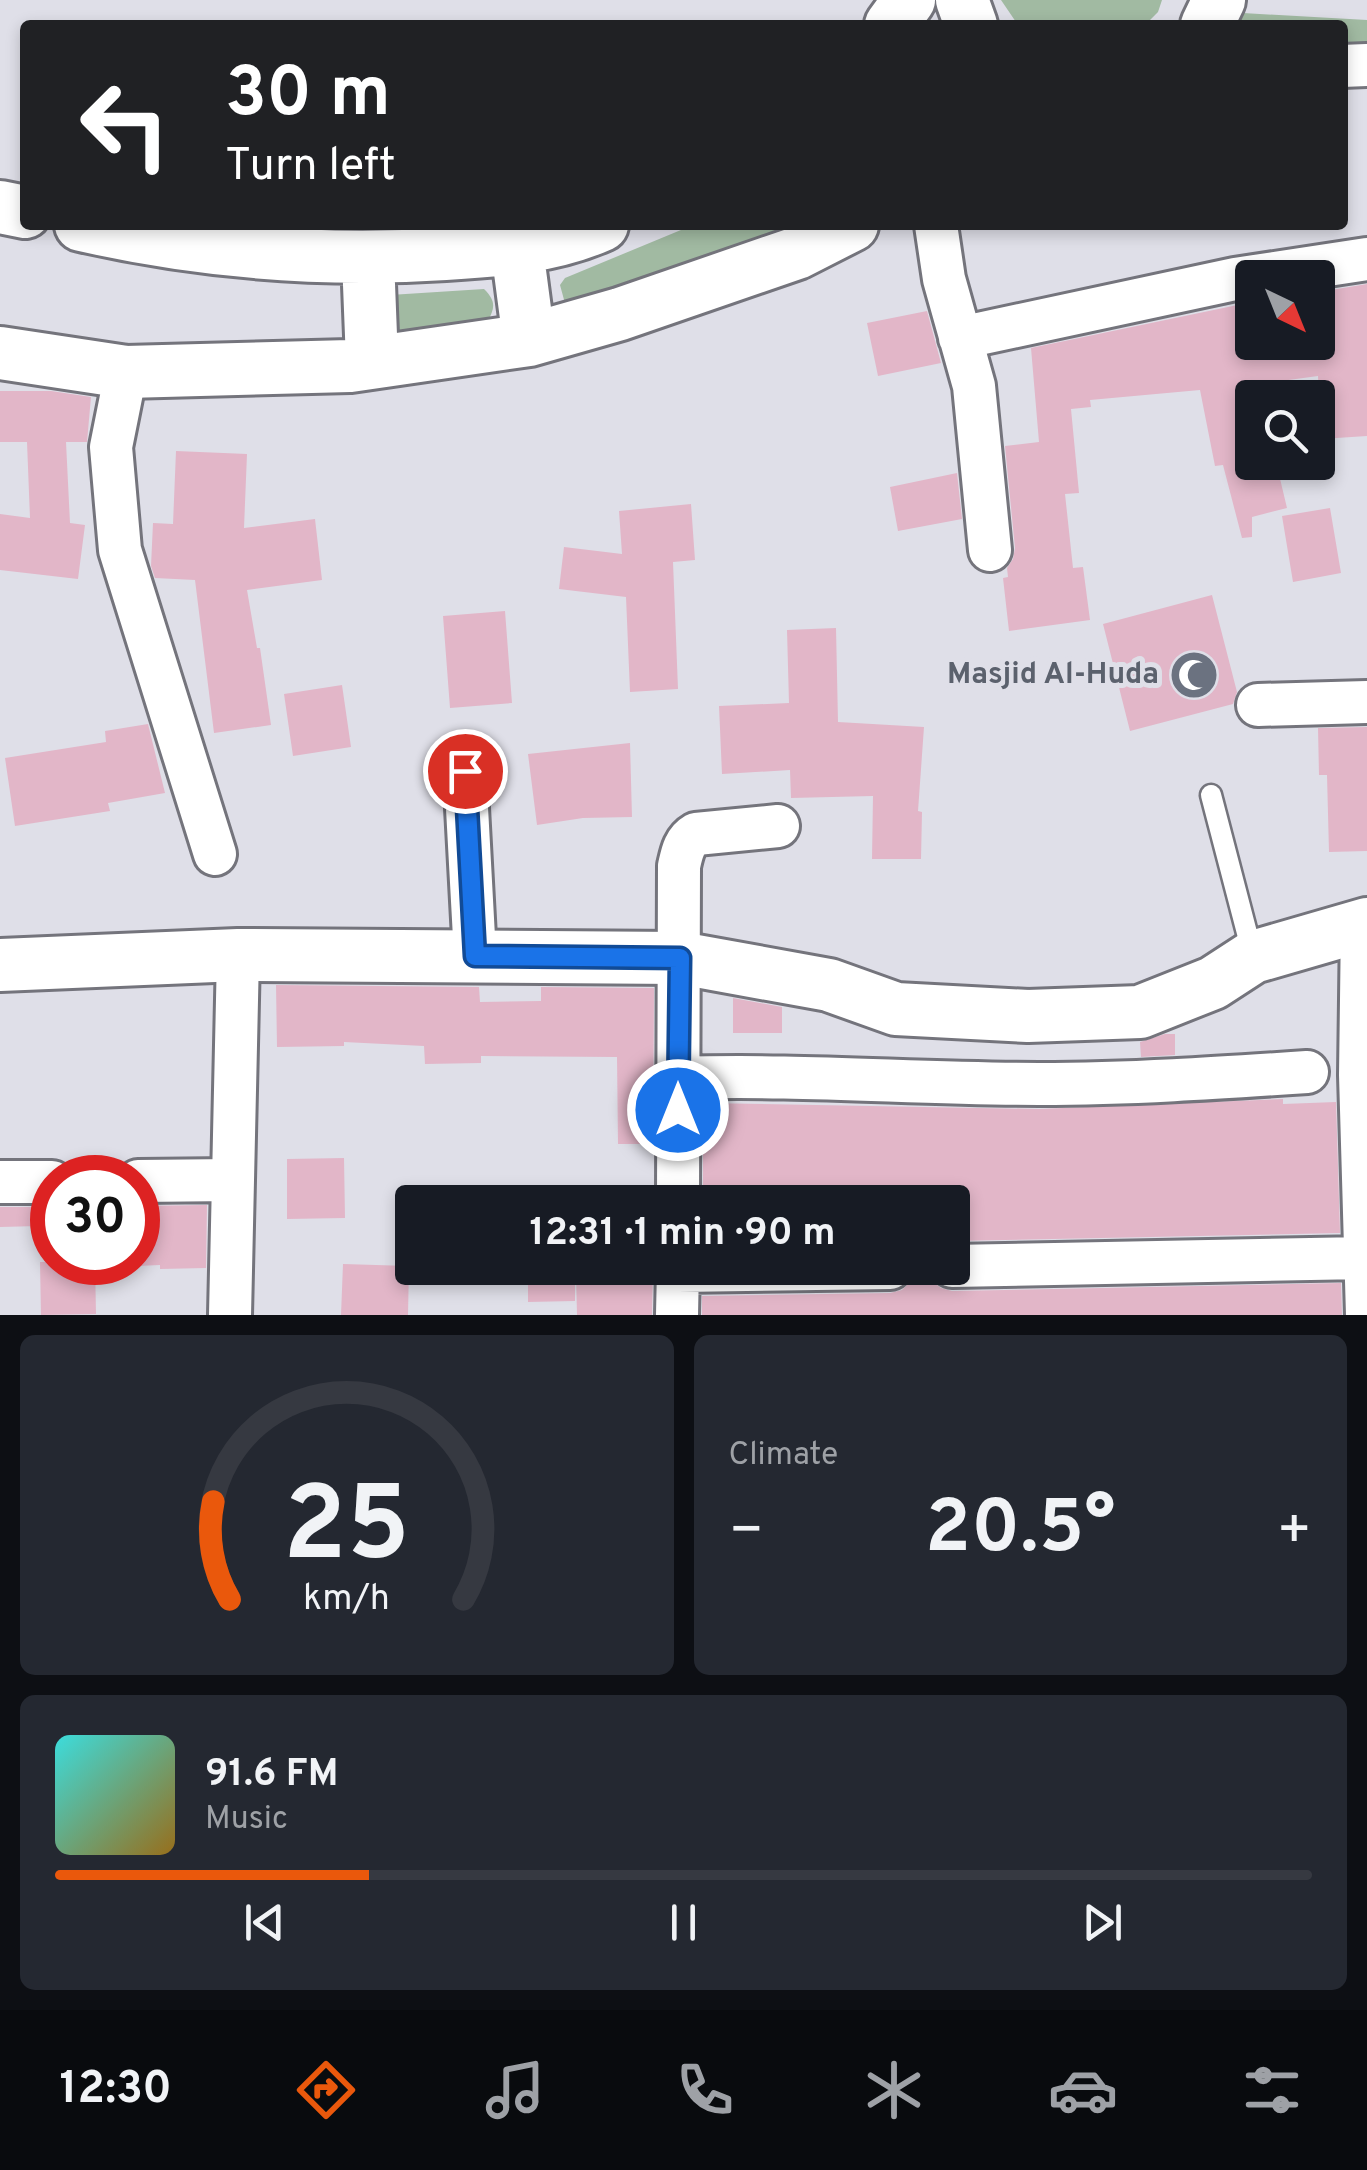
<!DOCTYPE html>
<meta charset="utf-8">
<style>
:root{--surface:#171b24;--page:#242831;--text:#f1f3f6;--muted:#9ea1a6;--line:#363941;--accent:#ea580c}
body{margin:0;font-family:Overpass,sans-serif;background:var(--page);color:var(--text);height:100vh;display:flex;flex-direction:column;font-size:38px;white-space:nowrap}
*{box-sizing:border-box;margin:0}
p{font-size:32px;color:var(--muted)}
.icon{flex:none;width:55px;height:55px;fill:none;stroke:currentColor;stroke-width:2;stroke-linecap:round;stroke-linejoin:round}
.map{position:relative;height:1315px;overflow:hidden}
.panel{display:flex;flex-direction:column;gap:20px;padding:20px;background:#0d0f14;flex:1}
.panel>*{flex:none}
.top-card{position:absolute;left:20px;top:20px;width:1328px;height:210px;border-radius:10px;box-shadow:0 5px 15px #0003;background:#202124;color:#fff;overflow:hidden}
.needle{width:65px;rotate:137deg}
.buttons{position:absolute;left:1235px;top:260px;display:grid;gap:20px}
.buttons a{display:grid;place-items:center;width:100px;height:100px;border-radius:10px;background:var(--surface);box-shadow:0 5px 15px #0003;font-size:50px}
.speed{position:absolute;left:30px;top:1155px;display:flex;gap:20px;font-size:50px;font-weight:700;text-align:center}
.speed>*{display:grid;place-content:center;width:130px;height:130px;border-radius:50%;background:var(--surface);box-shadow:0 5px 15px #0003;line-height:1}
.speed .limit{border:15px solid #d22;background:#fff;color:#111}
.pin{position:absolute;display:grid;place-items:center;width:85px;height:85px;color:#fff;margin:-42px;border:5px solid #fff;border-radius:50%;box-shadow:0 2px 10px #0007}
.me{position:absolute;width:110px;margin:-55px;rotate:0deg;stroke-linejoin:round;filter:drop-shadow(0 0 8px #0008)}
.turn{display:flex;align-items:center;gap:35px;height:210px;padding:0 40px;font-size:45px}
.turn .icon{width:130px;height:130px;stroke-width:2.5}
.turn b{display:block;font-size:70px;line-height:85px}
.big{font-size:75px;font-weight:700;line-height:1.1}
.panel .tile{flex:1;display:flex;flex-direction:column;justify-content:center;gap:15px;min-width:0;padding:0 35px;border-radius:15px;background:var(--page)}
.panel .dial{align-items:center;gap:0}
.dial svg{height:260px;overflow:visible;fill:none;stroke:var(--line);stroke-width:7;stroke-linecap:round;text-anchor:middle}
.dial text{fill:var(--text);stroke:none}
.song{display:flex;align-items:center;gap:30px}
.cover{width:120px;height:120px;border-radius:15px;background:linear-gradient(135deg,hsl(180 70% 55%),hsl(40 70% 35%))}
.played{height:10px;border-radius:5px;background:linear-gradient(90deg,var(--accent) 25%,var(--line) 25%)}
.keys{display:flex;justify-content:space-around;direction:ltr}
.heat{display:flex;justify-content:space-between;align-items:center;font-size:55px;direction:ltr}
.panel .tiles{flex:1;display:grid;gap:20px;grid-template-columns:1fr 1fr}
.tile:last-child{grid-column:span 2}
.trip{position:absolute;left:395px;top:1185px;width:575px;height:100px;border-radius:10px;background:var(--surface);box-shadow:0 5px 15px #0003;font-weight:700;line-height:100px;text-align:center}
.tab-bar{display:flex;height:160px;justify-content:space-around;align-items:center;background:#090b0e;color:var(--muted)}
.tab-bar .icon{width:70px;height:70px}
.tab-bar .current{color:var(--accent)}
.tab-bar b{font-size:45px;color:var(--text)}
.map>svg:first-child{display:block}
.green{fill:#a1baa2}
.building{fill:#e2b6c8}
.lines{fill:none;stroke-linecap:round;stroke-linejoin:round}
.service-casing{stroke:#74747c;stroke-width:25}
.minor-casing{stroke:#74747c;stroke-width:48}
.tertiary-casing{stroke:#74747c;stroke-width:58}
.service{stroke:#fff;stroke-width:20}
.minor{stroke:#fff;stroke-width:42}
.tertiary{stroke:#fff;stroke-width:52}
.route-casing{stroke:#114b97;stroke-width:25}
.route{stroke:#1a73e8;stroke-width:18}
.labels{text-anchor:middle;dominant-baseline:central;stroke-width:10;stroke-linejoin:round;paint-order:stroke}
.worship-label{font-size:30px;font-weight:bold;fill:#5b616d;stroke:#dfdfe8;text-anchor:end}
</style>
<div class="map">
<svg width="1367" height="1315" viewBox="0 0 1367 1315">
<rect width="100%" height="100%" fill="#dfdfe8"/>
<!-- green -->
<path class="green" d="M1001,0H1162L1158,12L1145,25H1018Z
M1243,13L1367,20V54L1343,55L1342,25H1233V21Z
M693,225H804L566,307L560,285L565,278Z
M484,289C496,301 495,307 488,321L388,347L390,295Z"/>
<!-- building -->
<path class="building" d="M1367,284V436L1321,439L1318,376L1252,385V462H1276L1287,508L1252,517V537L1242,538L1223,465L1215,466L1200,390L1090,400L1091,407L1071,409L1079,493L1065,494L1073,568L1083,567L1090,620L1009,631L1003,578L1008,577L1007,568L1013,559L1015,548L1005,446L1039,442L1031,348L1252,302V342H1331V290Z
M927,311L941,363L878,376L867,323Z
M0,391H51L91,397L87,442H66L70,523L85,525L78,579L0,570V514L30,518L27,442H0Z
M176,451L247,454L244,528L315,519L322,580L247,590L257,648H260L271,725L214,733L195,580L155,578L151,566L153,523L173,524Z
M957,473L962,519L898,531L890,487Z
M691,504L695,560L673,562L678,689L630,692L626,597L559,589L564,547L622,554L619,511Z
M1330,508L1341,573L1293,582L1282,516Z
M1212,595L1237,692L1233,704L1130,731L1103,624Z
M505,611L512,703L450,708L443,616Z
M836,628L838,722L924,727L918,811L922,812L921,859H872L873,796L791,798L790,770L722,774L719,706L789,703L787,630Z
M342,685L351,747L293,756L284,694Z
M148,724L165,793L108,803L110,811L15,826L5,758L106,742L105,731Z
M1367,727V851L1329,852L1327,775H1319L1318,728Z
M630,743L632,817L583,818L537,825L528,754Z
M276,985L479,987L480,1002L541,1001V987L654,988L653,1144H618L617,1057L481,1056V1063L425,1064L424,1046L344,1042V1046L277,1047Z
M733,998L782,1007V1033H733Z
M1165,1034H1175V1055L1141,1057L1140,1042Z
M1283,1099V1104L1336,1102L1340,1233L952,1241V1202H703V1103L1039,1109Z
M344,1158L345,1218L287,1219V1159Z
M207,1205L206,1268L160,1269V1265L138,1266V1206Z
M0,1207H39V1226L0,1227Z
M40,1262H95L96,1314L41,1315Z
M343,1264L409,1266L408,1315H341Z
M528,1268H575V1301L528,1302Z
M653,1271L652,1315H577L576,1273Z
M910,1282H933L941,1288L952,1291L1341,1283L1342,1315H702V1296L890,1293L902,1290Z"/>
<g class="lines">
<!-- service casing -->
<g class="service-casing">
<path id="service" d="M1211,795L1253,956"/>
</g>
<!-- minor casing -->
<g class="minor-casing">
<path id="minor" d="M1342,66L1367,65
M936,225L944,279L974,386L990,550
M960,338L1235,279L1367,259
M126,372L111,447L120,550L215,854
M1258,705L1367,702
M465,771L475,956
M1362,924L1360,1075L1367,1315
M679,1078C799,1074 919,1084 1039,1084C1129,1084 1218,1078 1307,1072
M138,1181L233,1180
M0,1182H52
M678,1202L679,866C682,853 684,841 696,834L778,826
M952,1266L1364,1258
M678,1271L890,1268
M230,1315L238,955
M677,1315L678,1268"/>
</g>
<!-- tertiary casing -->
<g class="tertiary-casing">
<path id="tertiary" d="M962,0L971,25
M891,25L909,0
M1207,25L1219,0
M0,207L25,212
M81,225C200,252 323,262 445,254C498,251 553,247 602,225
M517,249L529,340
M368,259L372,361
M0,353L126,372L350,366L529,340L620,314L797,253L852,225
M0,965L238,955L680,958L829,985L896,1009L1028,1016L1140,1012L1213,983L1253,957L1367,924"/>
</g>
<!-- service -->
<use href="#service" class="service"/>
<!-- minor -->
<use href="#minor" class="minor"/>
<!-- tertiary -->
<use href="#tertiary" class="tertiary"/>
</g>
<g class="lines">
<!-- route casing -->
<g class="route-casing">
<path id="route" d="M465,771L475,956L680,958L678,1110"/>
</g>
<!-- route -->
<use href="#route" class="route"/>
</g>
<!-- icons -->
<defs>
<g id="mosque-disc" transform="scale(2.5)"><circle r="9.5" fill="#6b7280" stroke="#dfdfe8"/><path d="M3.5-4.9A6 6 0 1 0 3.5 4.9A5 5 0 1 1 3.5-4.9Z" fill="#fff"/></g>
</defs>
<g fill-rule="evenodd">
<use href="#mosque-disc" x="1194" y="675"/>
</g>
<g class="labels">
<!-- worship labels -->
<g class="worship-label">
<text x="1159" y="675">Masjid Al-Huda</text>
</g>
</g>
</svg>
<div class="buttons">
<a><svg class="needle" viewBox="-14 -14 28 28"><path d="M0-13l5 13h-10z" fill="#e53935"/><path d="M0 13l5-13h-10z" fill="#9ea1a6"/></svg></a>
<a><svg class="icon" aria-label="search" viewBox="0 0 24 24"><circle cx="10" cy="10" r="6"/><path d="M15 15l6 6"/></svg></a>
</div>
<div class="speed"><div class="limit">30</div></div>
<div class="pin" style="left:465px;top:771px;background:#d93025"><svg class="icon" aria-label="arrive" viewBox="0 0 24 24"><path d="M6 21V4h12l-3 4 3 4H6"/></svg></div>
<svg class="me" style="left:678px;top:1110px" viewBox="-20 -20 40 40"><circle r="17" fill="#1a73e8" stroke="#fff" stroke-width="3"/><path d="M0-11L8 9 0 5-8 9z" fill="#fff"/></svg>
<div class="trip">12:31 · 1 min · 90 m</div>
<div class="top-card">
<div class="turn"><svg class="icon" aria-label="left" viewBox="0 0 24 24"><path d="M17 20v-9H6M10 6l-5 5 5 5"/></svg><div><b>30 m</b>Turn left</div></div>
</div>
</div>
<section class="panel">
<div class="tiles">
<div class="tile dial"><svg viewBox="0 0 100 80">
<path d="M14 69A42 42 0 1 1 86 69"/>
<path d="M14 69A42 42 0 0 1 9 39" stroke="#ea580c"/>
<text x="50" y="56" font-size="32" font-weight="700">25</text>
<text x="50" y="72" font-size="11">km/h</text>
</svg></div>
<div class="tile"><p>Climate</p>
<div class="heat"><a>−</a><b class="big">20.5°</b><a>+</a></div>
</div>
<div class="tile">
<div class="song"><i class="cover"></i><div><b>91.6 FM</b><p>Music</p></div></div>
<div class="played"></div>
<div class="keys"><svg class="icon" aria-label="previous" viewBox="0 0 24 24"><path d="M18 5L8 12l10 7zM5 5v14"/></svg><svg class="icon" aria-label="pause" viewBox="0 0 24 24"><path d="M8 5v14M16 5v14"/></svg><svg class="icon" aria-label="next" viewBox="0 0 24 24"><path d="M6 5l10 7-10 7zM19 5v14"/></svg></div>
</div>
</div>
</section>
<nav class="tab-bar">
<b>12:30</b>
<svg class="icon current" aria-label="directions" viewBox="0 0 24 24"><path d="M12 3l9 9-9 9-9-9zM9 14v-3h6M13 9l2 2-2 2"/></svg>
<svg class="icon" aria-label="music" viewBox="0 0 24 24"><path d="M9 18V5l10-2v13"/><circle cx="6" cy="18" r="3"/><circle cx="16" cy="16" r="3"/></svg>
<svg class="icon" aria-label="phone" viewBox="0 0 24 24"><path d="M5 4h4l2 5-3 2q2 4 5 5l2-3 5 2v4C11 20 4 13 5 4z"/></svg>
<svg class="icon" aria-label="climate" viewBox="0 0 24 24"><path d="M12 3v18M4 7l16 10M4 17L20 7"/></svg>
<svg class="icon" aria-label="car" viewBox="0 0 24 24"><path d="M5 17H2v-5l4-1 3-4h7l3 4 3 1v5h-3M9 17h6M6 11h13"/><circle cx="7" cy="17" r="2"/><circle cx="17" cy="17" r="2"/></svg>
<svg class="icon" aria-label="filters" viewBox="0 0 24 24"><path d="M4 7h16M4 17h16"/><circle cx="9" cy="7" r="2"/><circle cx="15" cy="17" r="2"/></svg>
</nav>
